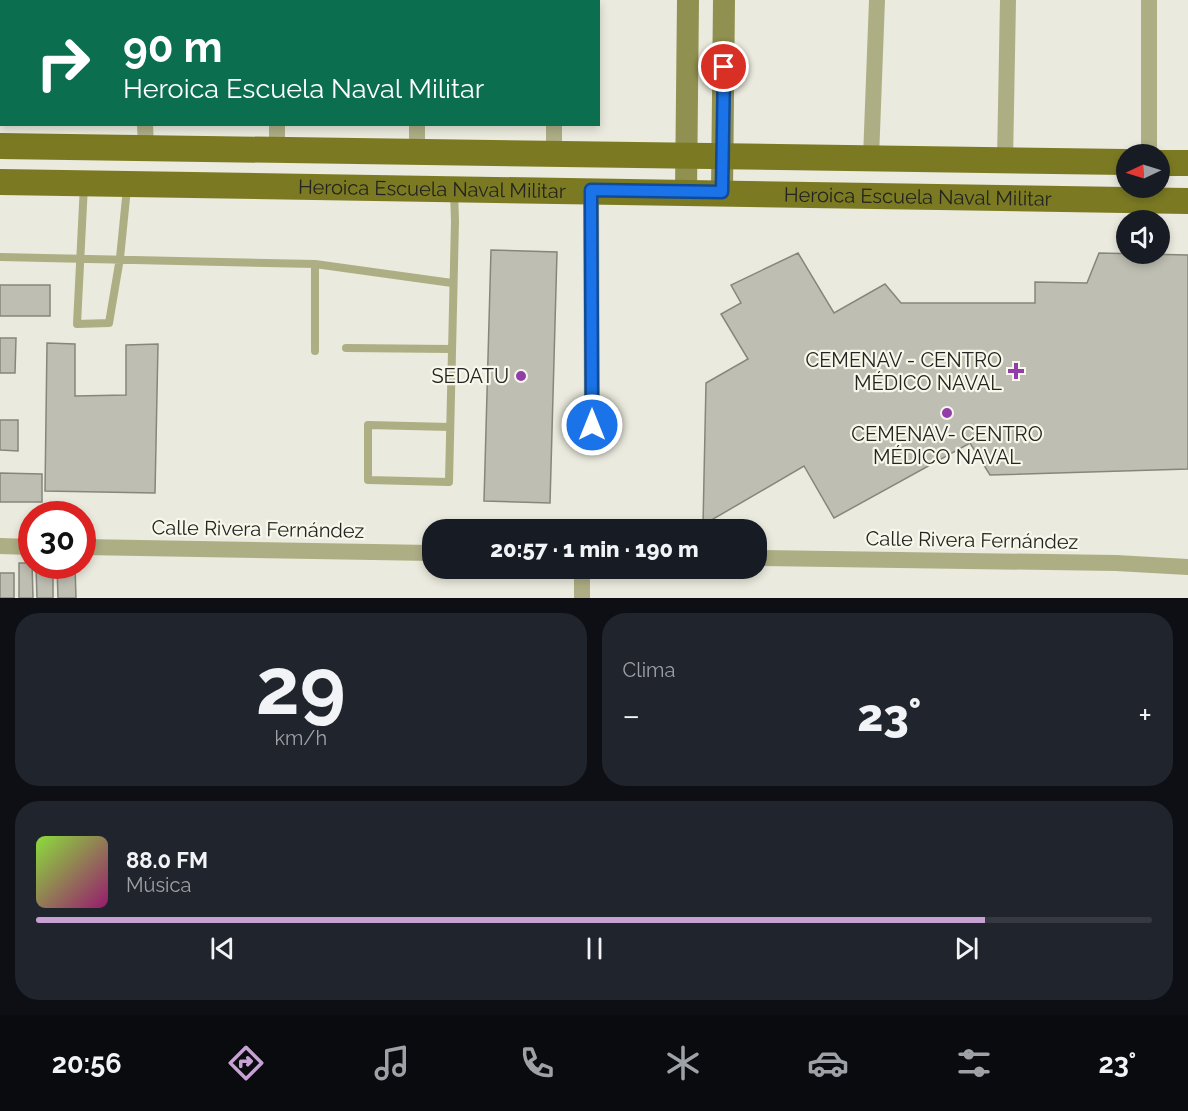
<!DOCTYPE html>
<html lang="es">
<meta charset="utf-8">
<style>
:root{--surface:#171b24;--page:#20242c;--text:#f1f3f6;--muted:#9ea1a6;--line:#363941;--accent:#c7a1d4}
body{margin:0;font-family:Raleway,sans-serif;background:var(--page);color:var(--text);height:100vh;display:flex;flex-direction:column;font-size:22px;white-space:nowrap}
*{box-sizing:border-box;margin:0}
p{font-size:20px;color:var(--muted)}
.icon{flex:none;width:33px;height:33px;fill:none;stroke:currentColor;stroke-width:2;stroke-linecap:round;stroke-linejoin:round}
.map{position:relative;height:598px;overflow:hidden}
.sheet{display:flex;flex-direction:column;gap:15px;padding:15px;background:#0d0f14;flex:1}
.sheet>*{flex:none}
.guide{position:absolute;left:0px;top:0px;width:600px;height:126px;box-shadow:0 3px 9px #0003;background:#0b6e4f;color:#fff;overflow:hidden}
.needle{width:39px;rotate:266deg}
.buttons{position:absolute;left:1116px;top:144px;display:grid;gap:12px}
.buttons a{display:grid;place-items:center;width:54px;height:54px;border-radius:50%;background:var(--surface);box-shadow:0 3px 9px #0003;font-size:30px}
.speed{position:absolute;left:18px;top:501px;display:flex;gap:12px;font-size:30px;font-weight:700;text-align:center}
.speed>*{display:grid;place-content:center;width:78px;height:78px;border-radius:50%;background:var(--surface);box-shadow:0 3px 9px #0003;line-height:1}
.speed .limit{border:9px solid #d22;background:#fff;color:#111}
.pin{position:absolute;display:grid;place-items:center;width:51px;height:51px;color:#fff;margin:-26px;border:3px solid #fff;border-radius:50%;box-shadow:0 2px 6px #0007}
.me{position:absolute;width:66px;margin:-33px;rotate:0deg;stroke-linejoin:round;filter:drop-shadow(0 0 4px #0008)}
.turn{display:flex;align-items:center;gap:21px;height:126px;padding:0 24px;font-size:27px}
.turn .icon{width:78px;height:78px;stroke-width:2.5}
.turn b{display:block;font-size:42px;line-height:51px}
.big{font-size:45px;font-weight:800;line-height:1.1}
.sheet .widget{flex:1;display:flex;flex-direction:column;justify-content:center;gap:9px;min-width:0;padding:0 21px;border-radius:24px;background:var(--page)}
.sheet .dial{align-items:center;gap:0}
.dial b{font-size:78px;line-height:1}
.song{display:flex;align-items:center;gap:18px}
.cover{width:72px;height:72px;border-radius:9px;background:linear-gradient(135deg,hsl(90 70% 55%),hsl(320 70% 35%))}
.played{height:6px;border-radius:3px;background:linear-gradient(90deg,var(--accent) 85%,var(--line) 85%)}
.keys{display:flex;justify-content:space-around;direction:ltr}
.heat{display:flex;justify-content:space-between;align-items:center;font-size:33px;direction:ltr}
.sheet .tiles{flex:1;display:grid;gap:15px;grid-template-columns:1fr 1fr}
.widget:last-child{grid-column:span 2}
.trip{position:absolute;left:422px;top:519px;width:345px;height:60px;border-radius:24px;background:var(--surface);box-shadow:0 3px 9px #0003;font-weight:800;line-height:60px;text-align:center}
.menu{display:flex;height:96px;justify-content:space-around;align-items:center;background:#090b0e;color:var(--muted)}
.menu .icon{width:42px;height:42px}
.menu .selected{color:var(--accent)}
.menu b{font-size:27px;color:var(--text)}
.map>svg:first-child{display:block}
.building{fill:#bebeb2;stroke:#86877c;stroke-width:1.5}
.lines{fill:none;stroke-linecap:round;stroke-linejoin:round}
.lane{stroke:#adae84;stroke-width:8}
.street{stroke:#adae84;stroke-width:16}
.secondary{stroke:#909050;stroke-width:22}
.primary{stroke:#7b7a23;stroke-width:26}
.route-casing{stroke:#114b97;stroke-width:15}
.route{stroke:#1a73e8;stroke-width:10}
.poi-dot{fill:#933daa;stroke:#f7f8eb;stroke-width:2}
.labels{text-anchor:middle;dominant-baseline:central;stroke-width:4.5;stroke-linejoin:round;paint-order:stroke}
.street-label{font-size:20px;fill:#242420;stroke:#f7f8eb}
.poi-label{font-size:20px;fill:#242420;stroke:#f7f8eb;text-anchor:end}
</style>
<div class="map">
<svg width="1188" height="598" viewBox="0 0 1188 598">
<rect width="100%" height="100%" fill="#eaeade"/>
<!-- building -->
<path class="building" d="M491,250L557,252L550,503L484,501Z
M798,253L834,313L885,284L901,303H1035V282L1087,283L1099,253L1188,255V469L990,475L970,443L834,518L804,466L703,525L706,383L748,359L721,314L741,303L731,285Z
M0,285H50V316H0Z
M0,338H16L15,373H0Z
M47,343L75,344V396L126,395V345L158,344L155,493L45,491Z
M0,420H18V451L0,450Z
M0,473L42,474V502H0Z
M19,563H32L33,598H19Z
M36,566H53V598H37Z
M57,566H75L76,598H58Z
M0,573H14V598H0Z"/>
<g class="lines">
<!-- lane -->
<path class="lane" d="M84,185L77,324L109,323L120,258L127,188
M0,257L315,264V351
M315,264L452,283
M346,348L451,349
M450,427L368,425V480L449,482L455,221L454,191"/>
<!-- street -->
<path class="street" d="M416,0V2
M553,0V2
M1149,0V154
M146,2V0
M276,2V0
M145,124L146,148
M277,124V150
M417,124V152
M554,124V154
M871,158L877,0
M1005,161L1008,0
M591,191L592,425
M0,546L32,547
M82,547L432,553
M756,558L1116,563L1188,567
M582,598V568"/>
<!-- secondary -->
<path class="secondary" d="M686,192L688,0
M722,192L724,0"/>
<!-- primary -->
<g class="primary">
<path d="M0,146L1126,162"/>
<path d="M1160,163H1188"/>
<path id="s1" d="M0,182L1188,201"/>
</g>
</g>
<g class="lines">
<!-- route casing -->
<g class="route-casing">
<path id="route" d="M592,425L591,190L722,192L724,67"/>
</g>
<!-- route -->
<use href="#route" class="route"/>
</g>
<!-- markers -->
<g class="poi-dot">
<path d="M1013 362h6v6h6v6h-6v6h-6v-6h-6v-6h6z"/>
<circle cx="521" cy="376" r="6"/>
<circle cx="947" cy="413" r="6"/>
</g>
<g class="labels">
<!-- street labels -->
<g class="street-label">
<text stroke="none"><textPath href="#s1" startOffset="432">Heroica Escuela Naval Militar</textPath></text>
<text stroke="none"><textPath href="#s1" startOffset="918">Heroica Escuela Naval Militar</textPath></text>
<text transform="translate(258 529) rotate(1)">Calle Rivera Fernández</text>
<text transform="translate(972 540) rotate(1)">Calle Rivera Fernández</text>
</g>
<!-- poi labels -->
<g class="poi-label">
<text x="1002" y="360">CEMENAV - CENTRO<tspan x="1002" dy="23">MÉDICO NAVAL</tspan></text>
<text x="509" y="376">SEDATU</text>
<text x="947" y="434" text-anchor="middle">CEMENAV- CENTRO<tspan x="947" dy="23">MÉDICO NAVAL</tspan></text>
</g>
</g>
</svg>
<div class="buttons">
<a><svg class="needle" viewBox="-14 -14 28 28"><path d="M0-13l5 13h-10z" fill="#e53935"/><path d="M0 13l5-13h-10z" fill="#9ea1a6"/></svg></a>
<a><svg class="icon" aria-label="sound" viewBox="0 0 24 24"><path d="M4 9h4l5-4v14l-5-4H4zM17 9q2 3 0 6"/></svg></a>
</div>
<div class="speed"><div class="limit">30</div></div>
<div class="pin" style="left:724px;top:67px;background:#d93025"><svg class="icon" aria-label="arrive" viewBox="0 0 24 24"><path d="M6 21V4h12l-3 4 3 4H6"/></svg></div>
<svg class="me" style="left:592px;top:425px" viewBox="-20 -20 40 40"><circle r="17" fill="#1a73e8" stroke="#fff" stroke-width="3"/><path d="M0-11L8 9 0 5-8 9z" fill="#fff"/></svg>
<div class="trip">20:57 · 1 min · 190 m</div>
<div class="guide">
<div class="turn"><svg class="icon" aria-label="right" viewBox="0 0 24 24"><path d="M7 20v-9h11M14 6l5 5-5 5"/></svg><div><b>90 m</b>Heroica Escuela Naval Militar</div></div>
</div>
</div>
<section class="sheet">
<div class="tiles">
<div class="widget dial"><b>29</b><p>km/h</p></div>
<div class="widget"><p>Clima</p>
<div class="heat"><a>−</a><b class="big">23°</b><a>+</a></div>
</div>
<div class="widget">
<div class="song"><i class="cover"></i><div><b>88.0 FM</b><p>Música</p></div></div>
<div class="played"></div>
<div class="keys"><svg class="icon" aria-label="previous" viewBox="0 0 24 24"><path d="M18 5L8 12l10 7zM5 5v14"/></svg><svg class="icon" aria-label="pause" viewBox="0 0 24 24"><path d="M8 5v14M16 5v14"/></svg><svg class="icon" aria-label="next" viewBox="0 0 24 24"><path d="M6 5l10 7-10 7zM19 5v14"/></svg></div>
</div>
</div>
</section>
<nav class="menu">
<b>20:56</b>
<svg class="icon selected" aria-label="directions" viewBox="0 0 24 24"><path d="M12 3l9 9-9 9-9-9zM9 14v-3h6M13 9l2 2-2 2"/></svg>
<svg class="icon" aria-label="music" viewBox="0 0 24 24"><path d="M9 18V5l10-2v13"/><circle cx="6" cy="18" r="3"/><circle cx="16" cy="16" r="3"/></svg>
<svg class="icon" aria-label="phone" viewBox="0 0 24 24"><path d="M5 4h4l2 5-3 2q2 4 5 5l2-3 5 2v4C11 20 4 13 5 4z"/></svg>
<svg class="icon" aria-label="climate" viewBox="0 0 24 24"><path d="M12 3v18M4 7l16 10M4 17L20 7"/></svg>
<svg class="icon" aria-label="car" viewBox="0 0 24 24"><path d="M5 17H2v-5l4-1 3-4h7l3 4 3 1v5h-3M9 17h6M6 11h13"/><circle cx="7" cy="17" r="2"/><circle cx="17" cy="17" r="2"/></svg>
<svg class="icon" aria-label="filters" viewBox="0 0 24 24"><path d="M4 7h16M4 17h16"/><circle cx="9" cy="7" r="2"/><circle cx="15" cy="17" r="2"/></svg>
<b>23°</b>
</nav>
